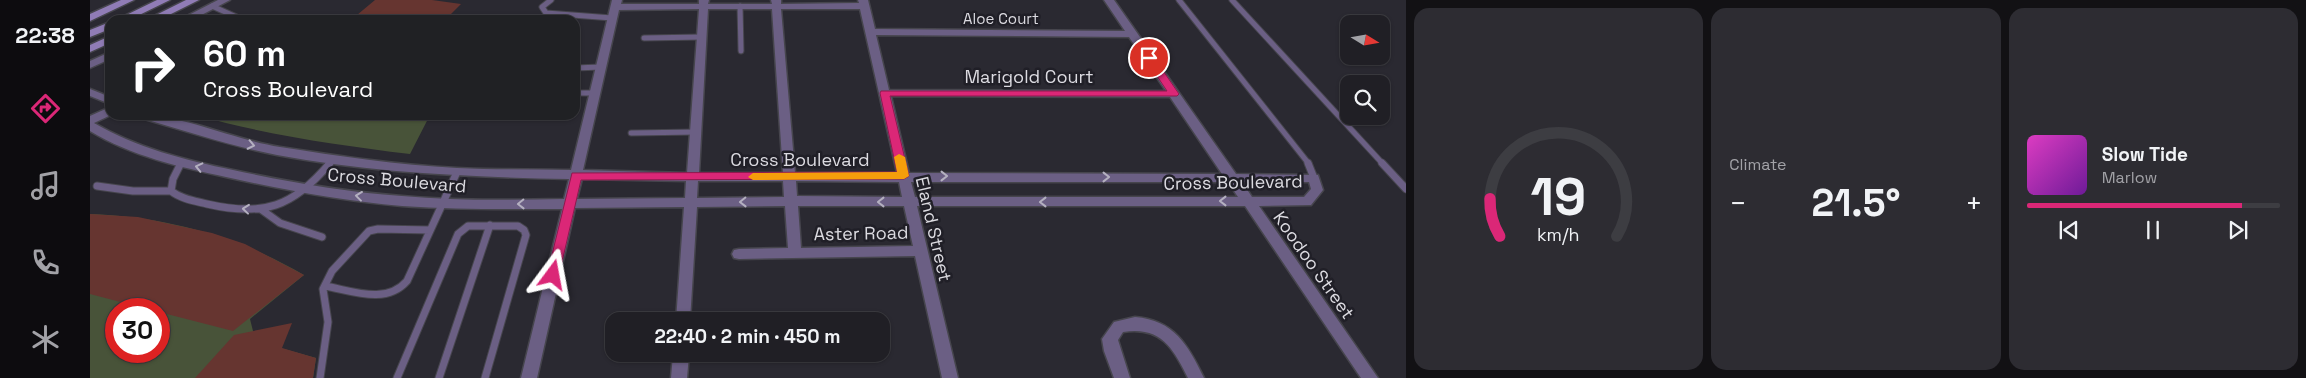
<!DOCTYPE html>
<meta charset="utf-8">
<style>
:root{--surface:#201f25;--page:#2d2c32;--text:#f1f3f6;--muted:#a2a2a7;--line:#3d3d42;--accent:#db2777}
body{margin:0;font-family:"Space Grotesk",sans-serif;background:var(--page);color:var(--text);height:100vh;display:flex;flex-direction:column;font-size:19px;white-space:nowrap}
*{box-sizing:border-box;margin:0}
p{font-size:16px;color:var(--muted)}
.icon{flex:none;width:28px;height:28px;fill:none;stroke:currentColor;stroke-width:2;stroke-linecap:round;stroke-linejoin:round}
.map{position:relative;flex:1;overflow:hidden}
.sheet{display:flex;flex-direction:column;gap:8px;padding:8px;background:#121114;width:900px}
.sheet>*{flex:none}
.banner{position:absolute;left:15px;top:15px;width:475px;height:105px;border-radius:15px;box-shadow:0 1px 4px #0004,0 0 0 1px var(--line);background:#202124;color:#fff;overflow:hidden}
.needle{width:32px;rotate:101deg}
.controls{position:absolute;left:1250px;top:15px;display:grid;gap:10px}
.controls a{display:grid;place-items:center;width:50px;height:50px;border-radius:10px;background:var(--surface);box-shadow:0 1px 4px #0004,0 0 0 1px var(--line);font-size:25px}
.speed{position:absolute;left:15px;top:298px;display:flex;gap:10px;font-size:25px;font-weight:700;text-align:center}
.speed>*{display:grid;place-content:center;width:65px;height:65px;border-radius:50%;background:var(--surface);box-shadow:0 1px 4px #0004,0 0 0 1px var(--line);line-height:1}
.speed .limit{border:8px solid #d22;background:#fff;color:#111}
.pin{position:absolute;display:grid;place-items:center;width:42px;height:42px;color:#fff;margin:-21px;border:2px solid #fff;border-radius:50%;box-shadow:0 1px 5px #0007}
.me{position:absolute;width:55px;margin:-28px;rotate:13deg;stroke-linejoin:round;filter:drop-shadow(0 0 4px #0008)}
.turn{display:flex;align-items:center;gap:18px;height:105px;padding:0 15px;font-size:22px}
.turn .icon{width:65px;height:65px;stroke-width:2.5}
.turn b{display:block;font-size:35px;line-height:42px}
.big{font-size:38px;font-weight:700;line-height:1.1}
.sheet .widget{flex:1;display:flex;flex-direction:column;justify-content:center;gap:8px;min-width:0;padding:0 18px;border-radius:15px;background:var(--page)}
.sheet .dial{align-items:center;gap:0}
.dial svg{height:130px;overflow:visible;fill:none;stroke:var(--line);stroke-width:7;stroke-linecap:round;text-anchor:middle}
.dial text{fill:var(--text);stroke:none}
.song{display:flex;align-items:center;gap:15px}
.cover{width:60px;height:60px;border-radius:8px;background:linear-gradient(135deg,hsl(310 70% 55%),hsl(280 70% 35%))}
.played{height:5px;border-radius:2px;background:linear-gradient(90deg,var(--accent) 85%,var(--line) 85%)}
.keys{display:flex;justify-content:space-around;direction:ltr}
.heat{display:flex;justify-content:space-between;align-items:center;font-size:28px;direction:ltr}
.sheet .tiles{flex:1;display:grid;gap:8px;grid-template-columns:repeat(3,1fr)}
.trip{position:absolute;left:515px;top:312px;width:285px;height:50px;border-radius:15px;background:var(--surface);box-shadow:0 1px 4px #0004,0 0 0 1px var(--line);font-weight:700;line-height:50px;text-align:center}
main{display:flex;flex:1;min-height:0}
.dock{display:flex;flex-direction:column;width:90px;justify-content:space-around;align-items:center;background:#0d0c0f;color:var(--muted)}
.dock .icon{width:35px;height:35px}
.dock .active{color:var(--accent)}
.dock b{font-size:22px;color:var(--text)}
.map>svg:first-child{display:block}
.green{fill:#485339;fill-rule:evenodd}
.building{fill:#663530}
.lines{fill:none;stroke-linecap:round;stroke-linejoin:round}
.lane-far1-casing{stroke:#46454d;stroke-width:7}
.lane-casing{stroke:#46454d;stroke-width:9}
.street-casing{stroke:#46454d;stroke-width:3}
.secondary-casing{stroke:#46454d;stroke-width:3}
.lane-far1{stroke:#6b5f84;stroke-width:5}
.lane{stroke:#6b5f84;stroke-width:7}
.street{fill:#6b5f84;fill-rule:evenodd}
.secondary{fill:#907cb6;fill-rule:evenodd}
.oneway{stroke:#b4b0c0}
.route{fill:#db2777;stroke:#8e194d}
.slow{fill:#f59e0b}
.labels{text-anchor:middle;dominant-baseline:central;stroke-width:5;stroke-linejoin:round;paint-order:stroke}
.far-street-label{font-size:15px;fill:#dcdbe1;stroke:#201f27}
.street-label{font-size:18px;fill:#dcdbe1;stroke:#201f27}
</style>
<main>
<nav class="dock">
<b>22:38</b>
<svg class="icon active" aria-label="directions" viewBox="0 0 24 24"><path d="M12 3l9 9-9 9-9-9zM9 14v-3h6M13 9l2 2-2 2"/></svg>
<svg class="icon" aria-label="music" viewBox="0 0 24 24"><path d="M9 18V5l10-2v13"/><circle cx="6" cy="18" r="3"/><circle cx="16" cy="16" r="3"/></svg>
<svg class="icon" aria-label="phone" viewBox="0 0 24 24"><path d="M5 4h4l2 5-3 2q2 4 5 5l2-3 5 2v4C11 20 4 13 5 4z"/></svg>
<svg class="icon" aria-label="climate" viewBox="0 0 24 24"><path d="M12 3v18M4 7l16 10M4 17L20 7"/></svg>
</nav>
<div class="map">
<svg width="1316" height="378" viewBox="0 0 1316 378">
<rect width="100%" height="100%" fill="#2a2931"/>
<!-- green -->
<path class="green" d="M106,115H340L320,154C248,145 176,135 106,115Z
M0,214C77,217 147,236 214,275L160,319L163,331L187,347L226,358L223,378H0ZM26,309H69V351H26Z"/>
<!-- building -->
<path class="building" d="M285,0H342L371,4L355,20H261Z
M0,214L48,217L122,233L155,244L214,275L143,331L69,312V309H57L0,294Z
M202,323L192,348L226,358L223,378H105L144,335Z"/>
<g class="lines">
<!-- lane-far1 casing -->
<g class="lane-far1-casing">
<path id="lane-far1" d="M461,0L452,7L456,13L522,18
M1089,0L1219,164
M1142,0L1293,164
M122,6L153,20
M650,6L651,51
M554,38L612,37
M485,68L511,67
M485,93H505
M541,133L606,132
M239,164L244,159"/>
</g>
<!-- lane casing -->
<g class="lane-casing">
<path id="lane" d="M91,163L83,179L81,191C91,199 105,201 117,204C174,217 203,207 240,163
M1218,163L1224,178
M1292,163L1316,189
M7,186L43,191H81
M172,210L190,223L232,237
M235,286C263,291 296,305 317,281L367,172
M230,378L238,322L233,289L242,271L279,231L288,229L340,230
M307,378L368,234L378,226H428L434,230L436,235L395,378
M349,378L400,225"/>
</g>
<!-- street casing -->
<g class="street-casing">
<path id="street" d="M128,0H140L102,20H89Z
M522,0H532L531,4H609V0H619L618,4H682L681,0H691V4L769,3L768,0H778L785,29L1035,31L1014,0H1024L1146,174L1228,175L1233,190L1221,205L1169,206L1288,378H1271L1155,206H827L868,378H852L825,256L649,259L644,258L642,254L644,250L649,249L698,248L695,206L607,207L600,321H586L594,207L485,208L447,378H431L472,209C419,209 366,210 312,206C253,201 194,190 136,177C90,167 41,156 0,131V116L20,107L21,115L4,123C47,148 95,160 143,170C199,182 255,192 312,196C366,201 420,200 474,199L479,179C381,177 284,173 187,155C141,146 96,131 51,118L49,115C94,115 144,140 190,147C248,156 308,165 367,168C405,170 443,169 481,170ZM609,9L597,173L493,170L529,10ZM618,9H682L693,173H609ZM691,9H770L807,173H705ZM786,35L1039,37L1076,91L799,90ZM801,96L1080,97L1132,174L819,173ZM492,179L596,181L595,198L487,199ZM608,181H693L694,197L607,198ZM706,181L809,182L812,197L707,196ZM821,182H1138L1148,197H825ZM1152,182H1219L1221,189L1214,197H1162ZM708,206H814L823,246L711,248Z
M20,52V59L0,68V61Z
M0,89L20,97V104L0,96Z
M1045,317C1084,320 1098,345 1114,378H1098C1083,348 1071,326 1033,332L1028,340L1040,378H1024L1014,351L1012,339L1024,322Z
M583,354H599L597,378H581Z"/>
</g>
<!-- secondary casing -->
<g class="secondary-casing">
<path id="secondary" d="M31,0H44L0,21V14Z
M67,0H80L39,20H26Z
M96,0H109L69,20H56Z
M20,22V29L0,37V30Z
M20,36V43L0,52V45Z"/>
</g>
<!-- lane-far1 -->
<use href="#lane-far1" class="lane-far1"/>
<!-- lane -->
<use href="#lane" class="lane"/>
<!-- street -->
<use href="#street" class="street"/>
<!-- secondary -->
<use href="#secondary" class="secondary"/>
</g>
<!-- one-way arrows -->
<defs><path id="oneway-chevron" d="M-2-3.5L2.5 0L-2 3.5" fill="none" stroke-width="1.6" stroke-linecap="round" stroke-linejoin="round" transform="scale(1.25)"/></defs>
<g class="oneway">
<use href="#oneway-chevron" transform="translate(161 145) rotate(12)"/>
<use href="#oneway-chevron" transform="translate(109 167) rotate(-167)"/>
<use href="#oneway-chevron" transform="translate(854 176)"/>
<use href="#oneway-chevron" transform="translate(1016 177)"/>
<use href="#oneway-chevron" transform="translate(269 196) rotate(-173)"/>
<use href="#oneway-chevron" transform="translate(1133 201) rotate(180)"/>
<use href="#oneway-chevron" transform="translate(653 202) rotate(179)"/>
<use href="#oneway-chevron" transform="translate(791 202) rotate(-180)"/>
<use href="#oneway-chevron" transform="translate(953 202) rotate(180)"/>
<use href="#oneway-chevron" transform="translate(431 204) rotate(179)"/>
<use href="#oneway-chevron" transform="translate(156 209) rotate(-174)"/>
</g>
<!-- route -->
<path class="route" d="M1056,56H1063L1089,94L1087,96H800L819,176L814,179L491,180L469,275L463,280L457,275L482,173L807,172L790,93L791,91H1077L1055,58Z"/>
<!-- slow -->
<path class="slow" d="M809,154L815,157L819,176L814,179L663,180L658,177L663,173L807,172L804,157Z"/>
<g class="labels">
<!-- far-street labels -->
<g class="far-street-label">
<text x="911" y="18">Aloe Court</text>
</g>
<!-- street labels -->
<g class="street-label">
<text x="939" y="76">Marigold Court</text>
<text x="710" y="159">Cross Boulevard</text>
<text transform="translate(307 180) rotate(5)">Cross Boulevard</text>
<text transform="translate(1143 182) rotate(-1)">Cross Boulevard</text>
<text transform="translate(844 229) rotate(77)">Eland Street</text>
<text transform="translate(771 233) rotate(-1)">Aster Road</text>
<text transform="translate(1224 265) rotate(55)">Koodoo Street</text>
</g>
</g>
</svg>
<div class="controls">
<a><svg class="needle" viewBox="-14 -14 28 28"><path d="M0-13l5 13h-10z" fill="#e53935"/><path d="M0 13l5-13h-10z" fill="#a2a2a7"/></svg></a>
<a><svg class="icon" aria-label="search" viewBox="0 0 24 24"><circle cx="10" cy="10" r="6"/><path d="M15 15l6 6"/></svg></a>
</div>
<div class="speed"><div class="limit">30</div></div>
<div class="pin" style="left:1059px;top:58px;background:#d93025"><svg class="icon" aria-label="arrive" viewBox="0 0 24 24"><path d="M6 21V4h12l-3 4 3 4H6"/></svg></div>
<svg class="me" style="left:463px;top:275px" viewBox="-20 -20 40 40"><path d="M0-17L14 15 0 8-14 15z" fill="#db2777" stroke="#fff" stroke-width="4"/></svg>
<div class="trip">22:40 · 2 min · 450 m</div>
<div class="banner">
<div class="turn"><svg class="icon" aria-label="right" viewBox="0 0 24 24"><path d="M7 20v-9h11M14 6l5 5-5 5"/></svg><div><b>60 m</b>Cross Boulevard</div></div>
</div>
</div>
<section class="sheet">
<div class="tiles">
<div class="widget dial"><svg viewBox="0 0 100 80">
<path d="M14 69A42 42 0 1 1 86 69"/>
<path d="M14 69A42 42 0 0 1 8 46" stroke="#db2777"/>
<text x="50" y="56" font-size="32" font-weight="700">19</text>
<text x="50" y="72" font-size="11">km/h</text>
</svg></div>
<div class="widget"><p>Climate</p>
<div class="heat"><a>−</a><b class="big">21.5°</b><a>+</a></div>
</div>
<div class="widget">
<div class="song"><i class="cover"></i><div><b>Slow Tide</b><p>Marlow</p></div></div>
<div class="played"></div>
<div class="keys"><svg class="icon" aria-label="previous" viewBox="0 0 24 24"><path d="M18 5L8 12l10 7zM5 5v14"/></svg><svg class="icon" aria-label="pause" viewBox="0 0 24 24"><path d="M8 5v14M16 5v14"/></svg><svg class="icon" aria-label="next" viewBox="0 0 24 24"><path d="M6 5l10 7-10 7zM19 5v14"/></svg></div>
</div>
</div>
</section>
</main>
